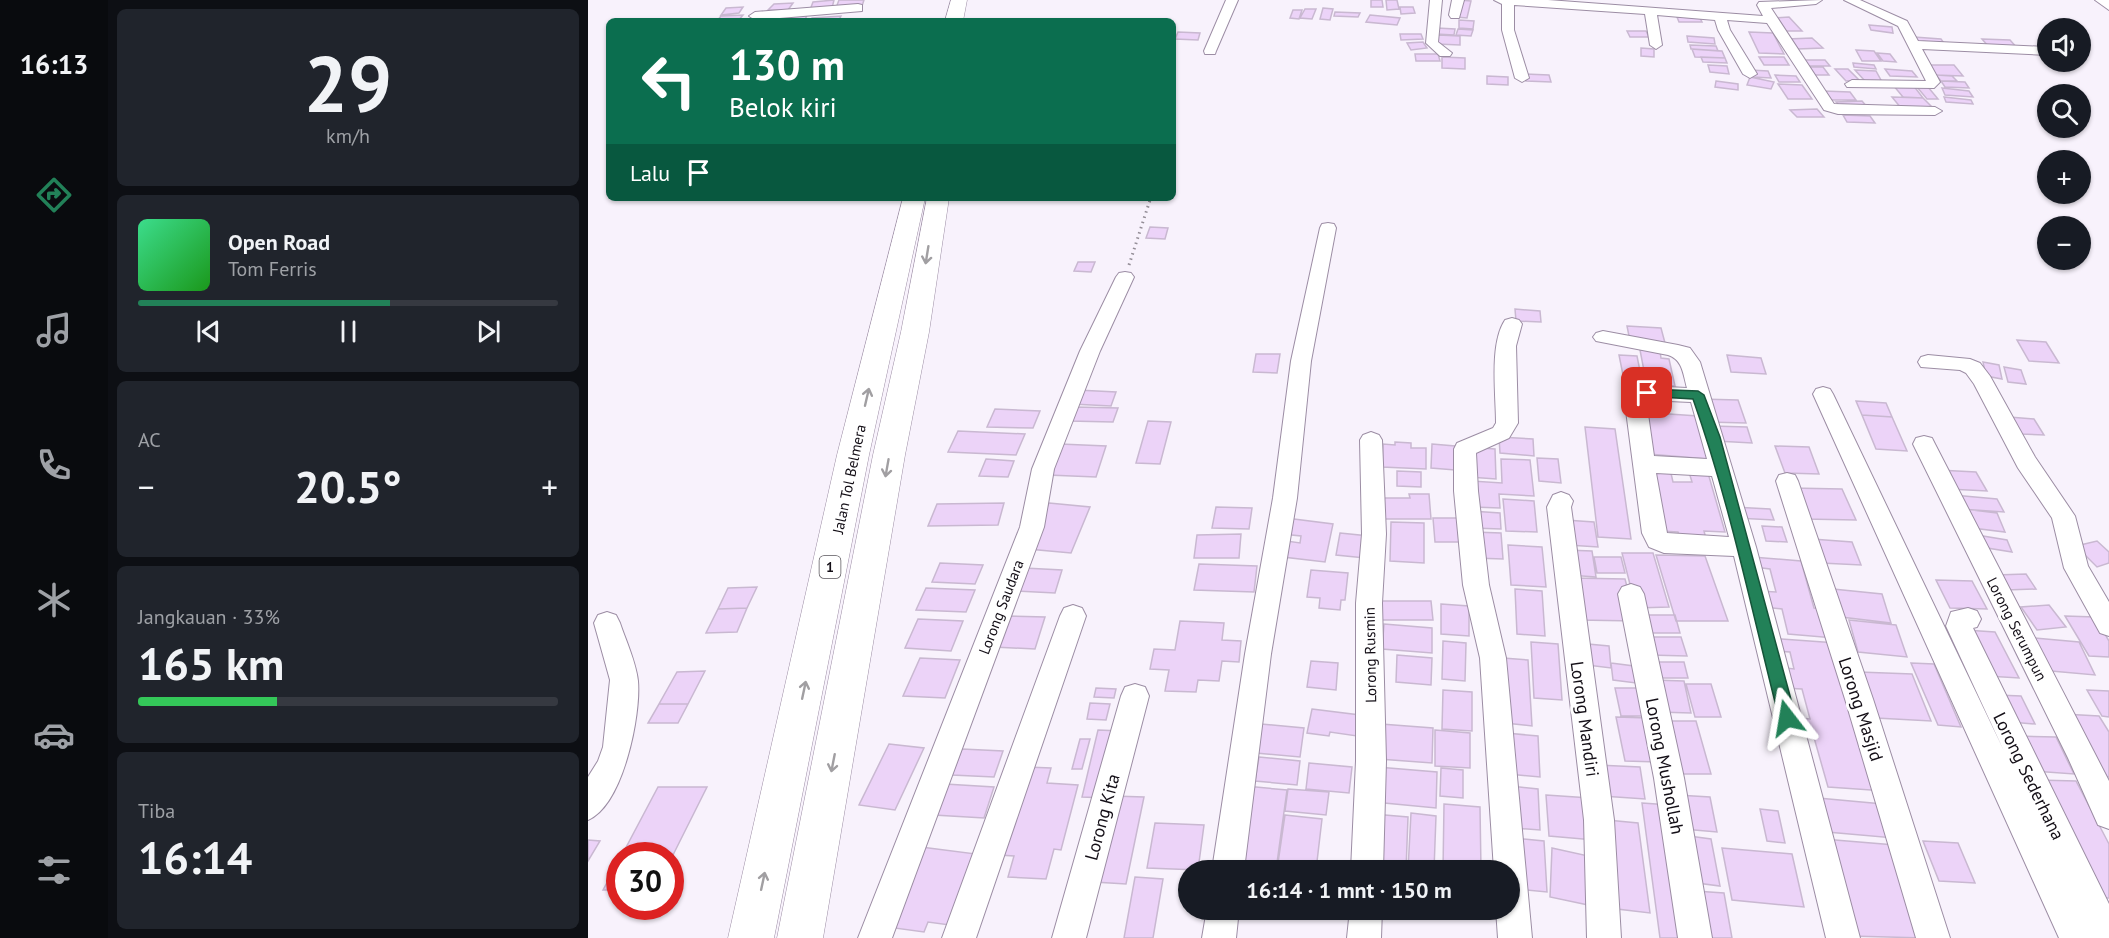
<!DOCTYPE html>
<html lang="id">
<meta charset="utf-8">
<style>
:root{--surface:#171b24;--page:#20242c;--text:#f1f3f6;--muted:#9ea1a6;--line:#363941;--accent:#228158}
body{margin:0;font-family:"PT Sans",sans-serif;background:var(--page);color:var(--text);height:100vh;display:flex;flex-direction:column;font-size:22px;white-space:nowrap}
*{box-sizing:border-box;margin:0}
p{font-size:20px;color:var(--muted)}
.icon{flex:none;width:33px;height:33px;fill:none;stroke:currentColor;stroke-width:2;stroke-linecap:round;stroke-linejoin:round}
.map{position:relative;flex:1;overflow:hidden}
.panel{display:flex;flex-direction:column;gap:9px;padding:9px;background:#0d0f14;width:480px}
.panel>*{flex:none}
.guide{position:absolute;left:18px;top:18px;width:570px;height:183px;border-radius:9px;box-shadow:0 2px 4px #0004;background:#0b6e4f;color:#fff;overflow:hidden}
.tools{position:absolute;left:1449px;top:18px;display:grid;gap:12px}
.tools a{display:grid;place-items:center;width:54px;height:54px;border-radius:50%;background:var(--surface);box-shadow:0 2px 4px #0004;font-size:30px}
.speed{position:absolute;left:18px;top:842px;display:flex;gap:12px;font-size:30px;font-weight:700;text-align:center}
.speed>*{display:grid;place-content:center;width:78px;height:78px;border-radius:50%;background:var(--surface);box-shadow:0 2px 4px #0004;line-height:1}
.speed .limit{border:9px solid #d22;background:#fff;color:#111}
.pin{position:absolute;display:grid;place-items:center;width:51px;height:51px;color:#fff;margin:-26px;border-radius:12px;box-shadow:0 3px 9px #0006}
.me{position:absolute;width:66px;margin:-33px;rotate:346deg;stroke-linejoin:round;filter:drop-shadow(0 0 4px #0008)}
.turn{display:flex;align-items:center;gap:21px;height:126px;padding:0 24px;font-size:27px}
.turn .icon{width:78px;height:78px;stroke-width:2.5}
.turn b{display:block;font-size:42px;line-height:51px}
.then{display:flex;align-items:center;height:57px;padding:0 24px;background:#0003;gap:12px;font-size:22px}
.big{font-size:45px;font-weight:700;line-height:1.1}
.panel .widget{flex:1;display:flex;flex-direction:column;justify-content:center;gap:9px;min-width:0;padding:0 21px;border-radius:9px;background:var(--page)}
.panel .dial{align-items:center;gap:0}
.dial b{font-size:78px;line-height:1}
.song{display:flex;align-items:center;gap:18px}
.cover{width:72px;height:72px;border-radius:9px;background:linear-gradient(135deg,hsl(150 70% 55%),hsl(120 70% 35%))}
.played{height:6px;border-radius:3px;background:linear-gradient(90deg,var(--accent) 60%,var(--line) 60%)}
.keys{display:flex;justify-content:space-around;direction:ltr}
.heat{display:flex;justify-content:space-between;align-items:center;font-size:33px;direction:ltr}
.charge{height:9px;border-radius:4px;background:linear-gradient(90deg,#34c759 33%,var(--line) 0)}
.trip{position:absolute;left:590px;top:860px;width:342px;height:60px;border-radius:30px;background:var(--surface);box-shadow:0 2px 4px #0004;font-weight:700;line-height:60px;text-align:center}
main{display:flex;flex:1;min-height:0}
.dock{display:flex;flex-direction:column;width:108px;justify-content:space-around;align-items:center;background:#090b0e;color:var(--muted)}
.dock .icon{width:42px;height:42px}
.dock .selected{color:var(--accent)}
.dock b{font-size:27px;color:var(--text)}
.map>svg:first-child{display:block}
.building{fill:#ecd3f8;stroke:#c9b8d1;stroke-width:1.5}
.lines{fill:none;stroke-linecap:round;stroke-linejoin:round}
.minor-casing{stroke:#9c8da4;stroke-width:2}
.highway-casing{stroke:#9c8da4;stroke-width:1}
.path{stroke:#938d96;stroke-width:3;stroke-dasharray:1.5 4;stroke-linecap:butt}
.minor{fill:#fff;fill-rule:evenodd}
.highway{fill:#fff;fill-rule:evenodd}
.oneway{stroke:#a19fa2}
.route{fill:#228158;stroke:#165439;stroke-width:1.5}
.labels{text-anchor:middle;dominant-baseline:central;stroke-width:6;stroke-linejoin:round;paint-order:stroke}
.shield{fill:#fff;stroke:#5a565c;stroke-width:1.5}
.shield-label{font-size:14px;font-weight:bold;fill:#130e16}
.street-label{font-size:15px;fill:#130e16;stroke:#fff}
.near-street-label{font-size:18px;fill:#130e16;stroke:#fff}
</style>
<main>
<nav class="dock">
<b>16:13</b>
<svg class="icon selected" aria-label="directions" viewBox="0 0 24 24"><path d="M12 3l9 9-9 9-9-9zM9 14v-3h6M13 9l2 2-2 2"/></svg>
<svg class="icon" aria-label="music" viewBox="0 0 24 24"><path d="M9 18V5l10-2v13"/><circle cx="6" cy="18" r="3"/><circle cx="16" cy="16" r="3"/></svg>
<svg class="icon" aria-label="phone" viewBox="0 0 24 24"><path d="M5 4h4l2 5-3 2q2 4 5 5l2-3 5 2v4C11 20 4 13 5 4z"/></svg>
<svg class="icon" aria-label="climate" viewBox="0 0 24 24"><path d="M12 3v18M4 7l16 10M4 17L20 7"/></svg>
<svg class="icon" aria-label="car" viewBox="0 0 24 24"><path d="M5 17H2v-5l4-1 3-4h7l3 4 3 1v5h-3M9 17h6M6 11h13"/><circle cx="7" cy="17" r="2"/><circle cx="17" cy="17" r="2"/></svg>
<svg class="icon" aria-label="filters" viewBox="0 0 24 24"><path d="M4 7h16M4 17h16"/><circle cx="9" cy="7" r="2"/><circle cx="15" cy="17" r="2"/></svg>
</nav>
<section class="panel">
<div class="widget dial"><b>29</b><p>km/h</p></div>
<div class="widget">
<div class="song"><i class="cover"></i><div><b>Open Road</b><p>Tom Ferris</p></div></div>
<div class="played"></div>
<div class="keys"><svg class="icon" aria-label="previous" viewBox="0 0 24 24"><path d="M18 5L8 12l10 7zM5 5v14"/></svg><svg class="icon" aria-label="pause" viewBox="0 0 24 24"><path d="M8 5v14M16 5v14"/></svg><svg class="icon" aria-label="next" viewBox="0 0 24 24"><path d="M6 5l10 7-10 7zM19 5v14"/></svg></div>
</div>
<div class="widget"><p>AC</p>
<div class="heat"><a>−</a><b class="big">20.5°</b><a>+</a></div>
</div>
<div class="widget"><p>Jangkauan · 33%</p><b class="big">165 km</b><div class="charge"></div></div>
<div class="widget"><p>Tiba</p><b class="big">16:14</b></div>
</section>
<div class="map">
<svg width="1521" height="938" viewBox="0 0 1521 938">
<rect width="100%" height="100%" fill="#f8f2fc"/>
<!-- building -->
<path class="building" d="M246,0L244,8L222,10L225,2Z
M251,0H276L274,6L248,8Z
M783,0H794L795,7H783Z
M798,0H809L811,9L799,10Z
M872,0L883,1L879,18L868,17Z
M205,3L200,10H180L186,4Z
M155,7L151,13L133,15L138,8Z
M812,7H825L827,13L813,14Z
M735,8L745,9L742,20L732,19Z
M717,9H728L724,19L712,18Z
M705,10H714L711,19L702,18Z
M747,12L772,13L770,17L746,16Z
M219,14L217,21H186L187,17Z
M155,15L150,21H129L133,16Z
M782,15L812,18L809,25L778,22Z
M253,16L251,20L223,21L224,18Z
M1089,17L1112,18L1114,22H1091Z
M1201,17L1214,31H1196L1185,18Z
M871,20L886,21L885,29L871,28Z
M1281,25L1304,27L1305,33L1283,30Z
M849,28L867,29L866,35L848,34Z
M870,29L885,30L883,36L868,35Z
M1039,31H1058L1061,37H1042Z
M590,32L612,33L610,40L587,39Z
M1161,32L1185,33L1196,54L1171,53Z
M812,34H833L835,39L813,40Z
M850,35L872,36V45L849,44Z
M1099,36L1126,38L1127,44L1100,42Z
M1326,37L1353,39L1358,46L1331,44Z
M1224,38L1235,48L1209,49L1200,39Z
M1394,39L1422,40L1430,49L1401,47Z
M835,42L839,48L823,50L819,43Z
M1102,45L1128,46L1130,51L1103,49Z
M1053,48L1066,49V57L1053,56Z
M1104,49L1134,51L1137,58L1107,57Z
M1268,50L1286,51L1293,61H1274Z
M1289,53L1302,54L1308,62L1295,61Z
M827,54H850L852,61H828Z
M854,57L877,58V69L854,68Z
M1113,57L1137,58L1139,63L1115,62Z
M1171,57H1196L1201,65H1176Z
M1210,60H1237L1242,66H1215Z
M1265,63L1286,65L1288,69L1266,67Z
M1120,65L1139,66L1141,74L1122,72Z
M1337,65H1366L1375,76L1347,75Z
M1219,67H1235L1241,75H1225Z
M1247,69H1260L1271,80L1258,81Z
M1297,69L1324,71L1329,77L1302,76Z
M1162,70L1180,71L1183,78L1165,77Z
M1267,70L1288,71L1294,82L1277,81Z
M937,74L961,75L963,82L938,81Z
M1187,75L1208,76L1212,82H1191Z
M1348,75L1364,76L1369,81H1353Z
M899,76L920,77V85L899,84Z
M1162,77L1186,82L1183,89L1159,85Z
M1128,81L1150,84V90L1127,87Z
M1353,81L1377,82L1381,88L1357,87Z
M1190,84L1214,85L1224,99H1200Z
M1305,85H1325L1335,98L1315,97Z
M1329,87H1340L1350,99H1339Z
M1354,88L1381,91L1385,97L1357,95Z
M1235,91L1262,92L1268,100H1240Z
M1304,97L1335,98L1345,108H1313Z
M1356,97L1383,100L1385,104L1358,102Z
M1274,101L1280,108H1254L1248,102Z
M1229,109L1236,117H1209L1202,110Z
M1255,115L1282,116L1287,123L1259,122Z
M562,227L580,228L577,239L558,238Z
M490,262H507L503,272L486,271Z
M927,309L952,311L953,322L928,321Z
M1039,326L1073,328L1077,343L1042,341Z
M1429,340L1458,342L1471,363L1441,361Z
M1052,350L1072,351L1073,358L1081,359L1087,386L1071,385L1070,376H1057Z
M668,354H692L689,373L665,372Z
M1031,355L1049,356L1054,381L1036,380Z
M1139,355L1173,358L1178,374L1143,372Z
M1395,362L1411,365L1414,379L1398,376Z
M1416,367L1433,370L1438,384L1420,382Z
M489,390L528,392L523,406L484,404Z
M1112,399L1150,400L1158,423L1119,422Z
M1268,401L1298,403L1304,417L1274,415Z
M486,407L530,408L525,422L481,421Z
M407,409L452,411L445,428L399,427Z
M1052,412L1110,416L1120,459L1060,454Z
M1274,415L1304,417L1319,451L1288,449Z
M1421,417L1446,419L1456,435L1432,434Z
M560,421L583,422L572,464L548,463Z
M1124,426L1159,427L1164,443L1128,441Z
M997,427L1027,429L1043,539L1010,537Z
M370,431L437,434L428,455L360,452Z
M911,437L945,439L946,456L912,453Z
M807,442L823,443V448H838V469L794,467L795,444L807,445Z
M472,444L518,446L508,477L460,475Z
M844,444L867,446V470L843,468Z
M1187,446L1221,447L1231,474L1197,473Z
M881,447L907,449L908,479L881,477Z
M949,458L970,459L973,483L951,481Z
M398,459L426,461L420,477L391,476Z
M913,459L942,460L946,496L911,494L912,508L885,507L884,481L914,483Z
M1066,468L1082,469L1085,482H1104L1101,472L1120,473L1137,532L1116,531L1118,539H1092L1090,532L1072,531Z
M1350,470L1388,472L1399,491L1360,489Z
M809,471L833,472V487L809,486Z
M1203,488L1254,489L1268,520L1216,519Z
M821,494H841L843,519H791L790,498H822Z
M1365,495L1409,499L1416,512L1372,509Z
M915,499L946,501L949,532L918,531Z
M416,503L410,525L340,526L349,504Z
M461,503L502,507L483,553L440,549Z
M628,507L664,508L661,529L624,528Z
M1145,507L1182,509L1186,520L1148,518Z
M1376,509L1409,513L1417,532L1384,528Z
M883,511L912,513L913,529L884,528Z
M698,518L745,524L737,562L695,557L699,541L712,543L713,536L694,534Z
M845,518H871L874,542H847Z
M977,520L1006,522L1010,547L980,545Z
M803,522L836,523V563L802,561Z
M1174,526L1194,527L1199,542L1178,541Z
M885,532L913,533L915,559L886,558Z
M752,533L781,536L777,558L748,555Z
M653,534L651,558H606L609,535Z
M1389,535L1419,540L1424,552L1393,547Z
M1224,539L1264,542L1273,565L1233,563Z
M1509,541L1521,552V563L1509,567L1488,546Z
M920,545L954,547L958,587L923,585Z
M977,550L1004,551L1008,577L980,575Z
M1034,553H1065L1081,607L1048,608Z
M1068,555L1117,556L1140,621H1088Z
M1006,557H1033L1037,573H1009Z
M1164,557L1213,561L1226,608L1238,609L1246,638L1200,634L1194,609L1175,607L1171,591L1188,592L1182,569L1166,567Z
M352,563L395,565L387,584L344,582Z
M611,564L669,566L666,592L606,590Z
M436,568L474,570L467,593L428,591Z
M723,570L760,573L757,600H753L752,610L731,608L732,598L719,597Z
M1438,574L1448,589L1418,590L1408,575Z
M984,578L1037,579L1048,621L990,620Z
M1348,580L1384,581L1399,609L1362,608Z
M169,587L159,608L130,609L140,588Z
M338,588L387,590L378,612L328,610Z
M927,589L954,591L957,636L929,634Z
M1245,589L1294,594L1303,623L1253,617Z
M793,601H843L845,620H793Z
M853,604L881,606V636L853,634Z
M1461,605L1478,627L1449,630L1433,607Z
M159,608L149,632L118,633L130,609Z
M1050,615H1087L1092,633H1054Z
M417,616L457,617L447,649L406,647Z
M1477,616L1507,617L1521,641V657L1501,656Z
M330,619L375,621L363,651L317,648Z
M1261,620L1308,625L1319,657L1270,652Z
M592,621L636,623L634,640L653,641L651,662L634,661L631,681L610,680L608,692L577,691L581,670L562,669L566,649L587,650Z
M796,624L844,628V653L794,649Z
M1377,630L1407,632L1431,678L1399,676Z
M1056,637H1093L1099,656L1061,655Z
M1437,637L1491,642L1507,675L1452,670Z
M1180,638L1249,643L1297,791L1240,787L1225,734L1208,733L1204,717L1222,719L1214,689L1194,688L1189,667L1206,669L1202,652L1184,651Z
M855,641L878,643L877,681L854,679Z
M943,642L970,644L974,700L946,698Z
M989,643L1021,646L1023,668L991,664Z
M809,655L844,658L843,685L808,682Z
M332,658L372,660L357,698L315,696Z
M915,658L940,660L944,726L917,723Z
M723,661L750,663L748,690L719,687Z
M1060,662H1096L1100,678H1064Z
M1023,663L1046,666L1048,683L1025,680Z
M1323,663L1346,664L1373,727L1350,725Z
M117,671L100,704H71L89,672Z
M1271,672L1324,674L1343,721L1288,718Z
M1064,680L1096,681L1103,713L1069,712Z
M1098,684H1123L1133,717H1107Z
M508,688L528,689L526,698L506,697Z
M1027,688H1050L1058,716H1033Z
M855,690L884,692V731L854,729Z
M1499,690L1521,691V717L1514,716Z
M1409,695L1433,696L1447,724L1422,722Z
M502,703L522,704L518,720L499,719Z
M71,704H100L90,723H60Z
M724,709L772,715L769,736L742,732L741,736L719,733Z
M1475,714L1511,716L1521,732V777L1508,776Z
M1028,717L1060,718L1070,762L1037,761Z
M1073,721H1108L1123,774H1086Z
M673,724L716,728L712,757L668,753Z
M793,724L845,728L844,763L791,759Z
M510,730L533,731L518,798L494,797Z
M847,730L882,733V768L847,766Z
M918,733L950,736L952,777L920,774Z
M1429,736L1468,737L1486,774L1445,771Z
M492,739H502L494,769H484Z
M301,744L336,748L307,810L271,805Z
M374,749L415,751L406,777L364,775Z
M671,757L712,761L709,785L667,781Z
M721,763L764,767L761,793L718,789Z
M1009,765L1052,767L1057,799L1014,796Z
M438,767L463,768L459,783L490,785L473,850L466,849L458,879L420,877L426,856L411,855Z
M789,767L849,772L848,808L786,802Z
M853,768L875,770V798L852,796Z
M1449,780L1488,781L1521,844V898H1508Z
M357,784L406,787L396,818L346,815Z
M657,786L699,790L688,870H643Z
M923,786L950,789L952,830L925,828Z
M70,787H119L82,861V855H34Z
M700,789L741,792L738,815L697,811Z
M958,795L1002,798L1006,840L961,836Z
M1089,795L1122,797L1129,832L1095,829Z
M525,796L556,797L538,884L506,882Z
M1230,798L1295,804L1306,838L1239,832Z
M1054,803L1082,805L1103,938H1072Z
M856,804L892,807L893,870H855Z
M1172,809L1190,811L1197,843L1179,841Z
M823,813L848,816L846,870H820Z
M785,814L820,817L818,870H781Z
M697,815L734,819L728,870H689Z
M1019,820L1050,823L1062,913L1029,909Z
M567,823L616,825L610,870L559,868Z
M1101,836L1123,839L1132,886L1109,883Z
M925,838L956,841L959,892L927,889Z
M1235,839L1307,845L1337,938L1262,936Z
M0,840L12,841L0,861Z
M1335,841L1370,843L1387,883L1351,881Z
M333,847L396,855L369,926L340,922L336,932L299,927Z
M964,848L1005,857V906L962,897Z
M1134,848L1204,854L1216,907L1144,900Z
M32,859V890H15Z
M547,877L575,879L565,938H536Z
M1107,891L1136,893L1144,938H1115Z"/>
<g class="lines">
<!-- minor casing -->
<g class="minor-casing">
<path id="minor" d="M638,0H650L628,51L627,54H617L616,51Z
M842,0H854L850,42L864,53L862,56H852L838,43Z
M864,0H876L871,18H863L861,15Z
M906,0H960L1175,16L1169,5L1171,2L1234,0L1228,4L1183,8L1246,104L1347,107L1354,111L1347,115L1250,114L1236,110L1179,23L1139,20L1142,30L1169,74L1162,78L1155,74L1130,30L1127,20L1069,15L1074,45L1068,49L1062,45L1057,14L926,5V30L941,78L934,82L927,78L914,30V4Z
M1256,0H1272L1319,21L1330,41L1458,47L1460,55L1334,49L1352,82L1346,88L1259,87L1257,84L1264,80L1338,81L1310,26Z
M1507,0H1521V10Z
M270,4L274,5V11L167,20L161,16L167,12Z
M740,223L746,224L748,228L723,361L709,498L683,654L656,870H624L657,654L685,498L703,361L732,228L734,224Z
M537,272L543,273L546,277L512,351L466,469L456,527L304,938H270L432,527L444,469L492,351L528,277L531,273Z
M924,318L931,320L934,324L928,346L930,423L921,438L888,453L890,491L901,585L918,658L944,938H910L908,909H921V870H906L892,658L875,585L866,491V449L869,443L905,428L908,423C908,394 901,344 917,320Z
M1015,331L1090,345L1102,348L1112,362L1168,547L1272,938H1238L1146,556L1076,553L1061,547L1054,533L1037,403L1042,391L1059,386L1099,388C1095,374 1095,360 1080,355L1008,341L1005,337L1008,333ZM1058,400L1103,402L1119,459L1066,456ZM1068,473L1124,476L1141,537L1079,533Z
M1340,355L1382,359L1392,363L1402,376L1447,457L1487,516L1500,566L1521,602V636L1512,633L1476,568L1464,518L1430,468L1386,384L1378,373L1372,370L1333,367L1330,362L1333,357Z
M1235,387L1242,389L1245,394L1416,751L1358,626L1363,612L1380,608L1389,611L1393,619L1389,627L1385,628L1521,904V938H1471L1225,394L1228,389Z
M783,432L791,435L794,440L798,534L794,603L798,761L795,870H763L768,761V603L774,534L772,440L775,435Z
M1336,436L1344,438L1347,444L1521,781V829L1510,825L1480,758L1325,444L1328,438Z
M1199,473L1207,475L1210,481L1285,699L1362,938H1328L1257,699L1188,481L1191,475Z
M973,492L981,495L985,501L983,507L1026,820L1033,938H999L996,820L959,507L965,495Z
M1043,584L1052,587L1056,594L1096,778L1124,938H1090L1066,778L1030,594L1034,587Z
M485,605L494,608L498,616L388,938H354L472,616L476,608Z
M19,612L28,615L32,623C38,641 48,662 50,681C53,716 35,805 0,820V777L10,761L15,747L22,680L6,623L10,615Z
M547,684L557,687L561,696L498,938H464L533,696L537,687Z
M619,909H651L648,938H614Z
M762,909H794L793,938H759Z"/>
</g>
<!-- highway casing -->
<g class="highway-casing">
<path id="highway" d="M363,0H379L375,21H357Z
M315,198H337L281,455L186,938H140L249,455Z
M339,198H361L341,332L317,455L235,938H189L285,455L313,332Z"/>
</g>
<!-- path -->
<path class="path" d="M541,265L562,200"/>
<!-- minor -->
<use href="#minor" class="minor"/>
<!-- highway -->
<use href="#highway" class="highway"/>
</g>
<!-- one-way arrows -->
<defs><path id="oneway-shaft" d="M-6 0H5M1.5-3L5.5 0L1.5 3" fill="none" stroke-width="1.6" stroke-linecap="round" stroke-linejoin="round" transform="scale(1.5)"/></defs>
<g class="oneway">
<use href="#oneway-shaft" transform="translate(339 255) rotate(99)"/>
<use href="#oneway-shaft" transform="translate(279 397) rotate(-77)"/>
<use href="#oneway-shaft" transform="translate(299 468) rotate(100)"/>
<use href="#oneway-shaft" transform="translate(216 690) rotate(-78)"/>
<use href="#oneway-shaft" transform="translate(245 763) rotate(101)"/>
<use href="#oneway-shaft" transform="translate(175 881) rotate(-78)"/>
</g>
<!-- route -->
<path class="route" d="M1059,389L1110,391L1116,395L1132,437L1208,718L1205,724L1199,726L1193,724L1191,718C1164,612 1142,503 1105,399L1055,396L1053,393Z"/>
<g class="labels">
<!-- shield labels -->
<rect class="shield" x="231.5" y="556" width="21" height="22" rx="4.5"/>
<g class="shield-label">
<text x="242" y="567">1</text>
</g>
<!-- street labels -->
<g class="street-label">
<text transform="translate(261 479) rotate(-78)">Jalan Tol Belmera</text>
<text transform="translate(413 607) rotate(-69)">Lorong Saudara</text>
<text transform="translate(1429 629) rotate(63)">Lorong Serumpun</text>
<text transform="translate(782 655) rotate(-91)">Lorong Rusmin</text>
</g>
<!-- near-street labels -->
<g class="near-street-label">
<text transform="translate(1273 709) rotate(72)">Lorong Masjid</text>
<text transform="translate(997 719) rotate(82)">Lorong Mandiri</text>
<text transform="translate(1077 766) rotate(79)">Lorong Mushollah</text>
<text transform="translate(1441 776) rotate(64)">Lorong Sederhana</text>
<text transform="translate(514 817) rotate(-75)">Lorong Kita</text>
</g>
</g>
</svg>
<div class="tools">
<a><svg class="icon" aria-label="sound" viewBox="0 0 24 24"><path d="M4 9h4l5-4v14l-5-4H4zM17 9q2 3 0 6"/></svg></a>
<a><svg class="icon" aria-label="search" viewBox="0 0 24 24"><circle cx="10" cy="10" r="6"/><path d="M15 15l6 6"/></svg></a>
<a>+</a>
<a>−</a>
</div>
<div class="speed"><div class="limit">30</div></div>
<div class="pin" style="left:1059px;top:393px;background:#d93025"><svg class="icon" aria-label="arrive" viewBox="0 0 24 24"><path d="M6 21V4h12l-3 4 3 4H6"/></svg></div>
<svg class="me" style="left:1199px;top:718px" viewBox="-20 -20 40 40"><path d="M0-17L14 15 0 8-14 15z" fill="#228158" stroke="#fff" stroke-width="4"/></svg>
<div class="trip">16:14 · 1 mnt · 150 m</div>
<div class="guide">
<div class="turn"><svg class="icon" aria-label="left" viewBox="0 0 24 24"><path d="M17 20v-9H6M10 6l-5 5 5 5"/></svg><div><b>130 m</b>Belok kiri</div></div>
<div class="then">Lalu<svg class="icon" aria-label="arrive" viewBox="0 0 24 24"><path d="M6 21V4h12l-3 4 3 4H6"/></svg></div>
</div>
</div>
</main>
